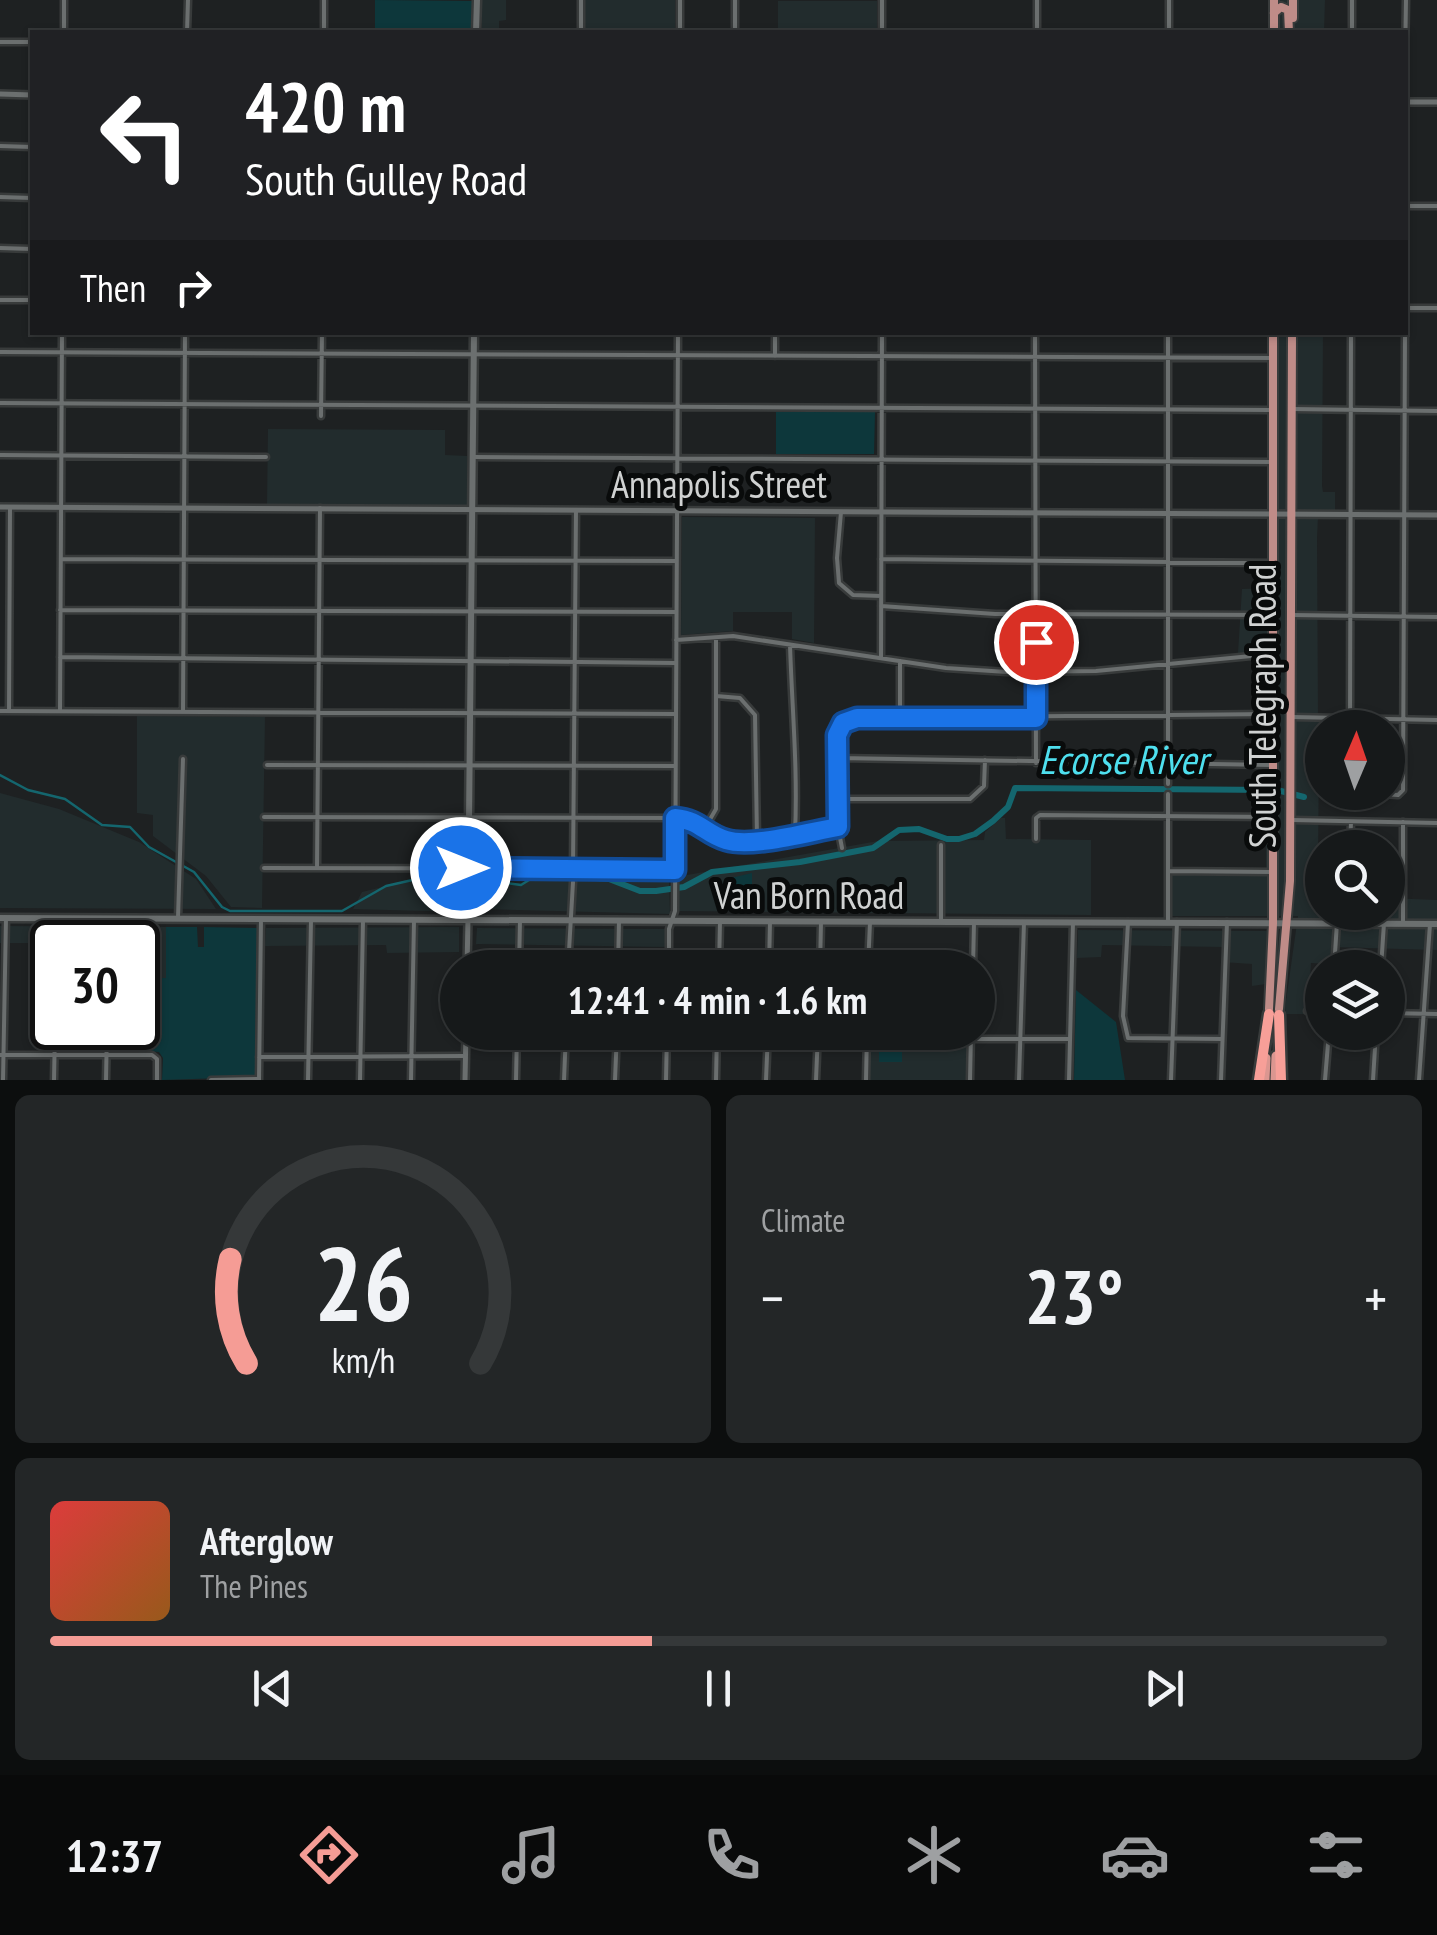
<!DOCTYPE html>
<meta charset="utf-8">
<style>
:root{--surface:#16191a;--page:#232627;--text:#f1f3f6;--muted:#9ea0a2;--line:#353839;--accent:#f59c95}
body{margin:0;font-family:"PT Sans Narrow",sans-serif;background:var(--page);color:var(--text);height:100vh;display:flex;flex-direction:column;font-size:38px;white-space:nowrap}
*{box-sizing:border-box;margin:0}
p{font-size:32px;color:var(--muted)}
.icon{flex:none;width:55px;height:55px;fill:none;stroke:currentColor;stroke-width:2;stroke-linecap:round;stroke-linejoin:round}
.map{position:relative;height:1080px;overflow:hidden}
.details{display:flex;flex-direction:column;gap:15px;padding:15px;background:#0c0e0e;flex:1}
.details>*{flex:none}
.banner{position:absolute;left:30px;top:30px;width:1378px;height:305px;border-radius:0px;box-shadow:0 2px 8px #0004,0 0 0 2px var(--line);background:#202124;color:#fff;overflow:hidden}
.needle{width:65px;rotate:2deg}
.buttons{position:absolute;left:1305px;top:710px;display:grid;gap:20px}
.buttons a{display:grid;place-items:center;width:100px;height:100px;border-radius:50%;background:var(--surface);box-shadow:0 2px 8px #0004,0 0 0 2px var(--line);font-size:50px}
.speed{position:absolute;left:30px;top:920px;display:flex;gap:20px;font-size:50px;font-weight:700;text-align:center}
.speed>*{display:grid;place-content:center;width:130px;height:130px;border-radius:50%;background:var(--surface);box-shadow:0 2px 8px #0004,0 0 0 2px var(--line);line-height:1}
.speed .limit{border:5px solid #111;border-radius:15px;background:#fff;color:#111}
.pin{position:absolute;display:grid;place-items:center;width:85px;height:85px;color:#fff;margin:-42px;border:5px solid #fff;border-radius:50%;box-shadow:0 2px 10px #0007}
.me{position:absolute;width:110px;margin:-55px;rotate:90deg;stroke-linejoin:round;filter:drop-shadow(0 0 8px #0008)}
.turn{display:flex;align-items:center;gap:35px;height:210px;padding:0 50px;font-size:45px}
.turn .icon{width:130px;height:130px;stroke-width:2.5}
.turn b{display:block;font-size:70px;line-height:85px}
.then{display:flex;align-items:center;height:95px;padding:0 50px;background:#0003;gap:20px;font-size:38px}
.big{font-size:75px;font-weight:800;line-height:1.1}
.details .tile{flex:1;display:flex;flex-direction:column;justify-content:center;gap:15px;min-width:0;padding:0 35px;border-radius:15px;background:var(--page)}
.details .dial{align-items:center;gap:0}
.dial svg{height:260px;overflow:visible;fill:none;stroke:var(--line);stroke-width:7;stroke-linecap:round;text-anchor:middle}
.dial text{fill:var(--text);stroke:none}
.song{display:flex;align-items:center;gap:30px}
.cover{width:120px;height:120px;border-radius:15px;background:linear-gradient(135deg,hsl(0 70% 55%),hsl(30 70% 35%))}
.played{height:10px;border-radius:5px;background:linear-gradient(90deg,var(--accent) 45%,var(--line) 45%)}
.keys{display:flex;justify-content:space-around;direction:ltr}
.heat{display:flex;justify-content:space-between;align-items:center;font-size:55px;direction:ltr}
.details .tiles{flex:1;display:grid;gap:15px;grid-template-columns:1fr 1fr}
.tile:last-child{grid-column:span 2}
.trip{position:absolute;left:440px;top:950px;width:555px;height:100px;border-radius:50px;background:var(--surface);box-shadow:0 2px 8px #0004,0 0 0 2px var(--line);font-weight:800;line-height:100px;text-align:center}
.dock{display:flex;height:160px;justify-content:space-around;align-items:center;background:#090a0a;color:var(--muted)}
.dock .icon{width:70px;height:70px}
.dock .active{color:var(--accent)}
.dock b{font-size:45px;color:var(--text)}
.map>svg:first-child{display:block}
.built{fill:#222c2d}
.green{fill:#0d373b}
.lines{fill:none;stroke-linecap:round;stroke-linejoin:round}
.stream{stroke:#14666e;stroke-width:2.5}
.river{stroke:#14666e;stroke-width:6}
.minor-casing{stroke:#383b3b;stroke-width:9}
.tertiary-casing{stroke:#383b3b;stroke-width:10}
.secondary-casing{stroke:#383b3b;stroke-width:11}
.primary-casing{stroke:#383b3b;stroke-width:12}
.trunk-casing{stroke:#383b3b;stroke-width:14}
.motorway-casing{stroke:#383b3b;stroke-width:15}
.minor{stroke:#6b6f6f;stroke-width:4}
.tertiary{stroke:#6b6f6f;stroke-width:5}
.secondary{stroke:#6b6f6f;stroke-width:6}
.primary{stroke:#bf8c88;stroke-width:8}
.trunk{stroke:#db9690;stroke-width:9}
.motorway{stroke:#f79f98;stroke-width:10}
.route-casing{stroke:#114b97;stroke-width:25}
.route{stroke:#1a73e8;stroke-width:18}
.labels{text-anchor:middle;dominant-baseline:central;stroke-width:10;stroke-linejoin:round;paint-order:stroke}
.street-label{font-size:38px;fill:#d0d2d2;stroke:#090b0b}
.water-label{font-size:40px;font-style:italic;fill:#4edfee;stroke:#090b0b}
</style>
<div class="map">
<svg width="1437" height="1080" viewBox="0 0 1437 1080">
<rect width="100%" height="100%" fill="#1e2122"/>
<!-- built -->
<path class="built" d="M482,0H506V20L499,21V32H482Z
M584,0H675V32H584Z
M1273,0H1325L1324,32H1273Z
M778,1H877V32H778Z
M1273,333H1323L1322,486L1323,492H1335V511L1318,516L1317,539L1318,717L1331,718L1330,727L1322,728V747L1319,748L1318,868L1322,869V912H1388V898L1437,900V950L1331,947L1330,964L1311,963L1308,1014H1286L1285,1008L1298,916H1170V874L1266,868V655L1238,653L1242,589L1272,588Z
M268,429L445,430V455L467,456V506L267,504Z
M682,517L815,518L814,643L792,639V612H733V631L681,635Z
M137,716L265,717L262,908L231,907L206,876L153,836V815L137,813Z
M0,793L59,809L139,842L196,879L216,909L0,908Z
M1001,818H1005L1006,839L1091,840V915L678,911L676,877L878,841L984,840L985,832Z
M537,875L669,877L670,914L478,909L475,880L524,884Z
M420,878L463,879L462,912L353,909L362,892Z
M0,926L166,927V979H138V942H52V949L31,947V943H0Z
M459,927V952L387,953L386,945L265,946L266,928Z
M477,928L666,929L665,947L476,944Z
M1078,930L1267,931L1266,984L1252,986V964L1222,962V947L1102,945L1101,957L1077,958Z
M870,1033H968L966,1080H869Z"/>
<!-- green -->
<path class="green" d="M375,0L472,1V32H375Z
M776,412H875L874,454H776Z
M444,821H460V863H444Z
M752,873V911H731V878Z
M166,927H197L198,947H204V927L257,928L255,1077L162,1080L163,1058L159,1052L134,1050L138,979L166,978Z
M1076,990L1116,1022L1125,1080H1074Z
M879,1033H902V1062H879Z"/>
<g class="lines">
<!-- stream -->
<path class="stream" d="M0,775L28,790L65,799L102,825L130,827L149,847L194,872L222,907L230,911H342L386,886L439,874L521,885L537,875L569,876"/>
<!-- river -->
<path class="river" d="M569,876L609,879L640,891H656L684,887L712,872L800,862L873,848L899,830L919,829L947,839H959L975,834L993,821L1008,807L1015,788L1277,790L1304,797"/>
<!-- minor casing -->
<g class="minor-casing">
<path id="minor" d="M882,0V32
M64,32V0
M187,32L188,0
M324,32V0
M581,32V0
M680,32V0
M735,32V0
M1037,32V0
M1169,32V0
M1352,32V0
M0,42H32
M1405,61L1406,0
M0,146L32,147
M0,197L32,198
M1405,206H1437
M0,248L32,249
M0,300H32
M1405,308H1437
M1035,332L1036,763
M1168,332V784
M0,352L1272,358
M775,356V332
M0,403L1270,410
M1292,409L1437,411
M321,416L322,332
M0,455L266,457
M473,457L1273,462
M841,512L837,558L839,583L853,595L881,596
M61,559L676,561
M881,559L1273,563
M881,606L995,614L1272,615
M60,610L676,612
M1292,615L1437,617
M676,640L733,636L946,668L1007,672L1096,671L1272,654
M790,645C792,708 798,770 795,834
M60,657L675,663
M881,658L882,332
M716,696L740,698L755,715L757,838
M0,711L675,714
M9,711L10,507
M60,711L62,332
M183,712L185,332
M900,717V661
M1292,717L1437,720
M1350,728L1351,332
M838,758L1273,765
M267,765L675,766
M1351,792L1398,795L1403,790L1405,332
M837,799H970L984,786L985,760
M264,817L675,818C701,820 710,839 733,842C762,846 808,832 837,827
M1292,820L1437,823
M705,828L716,809V638
M1036,839V818L1040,815L1273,817
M941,845V922
M842,848L836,817L837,735L843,723L852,718L1272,714
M1350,848L1351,822
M264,868L675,869
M317,868L320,508
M573,869L576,510
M1168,871L1273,872
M178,918L183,759
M1128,922L1123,1016L1128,1038L1222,1039
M1168,922V794
M1403,923V822
M57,942L58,918
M109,942V918
M519,968L520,920
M568,968L573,882
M618,968L619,920
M669,968V929L675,911L678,332
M719,968L720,921
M769,968L770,921
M820,968L821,922
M868,968L870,922
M973,968L974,922
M1334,968L1337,923
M1381,968L1384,923
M1307,1011L1322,1012
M1388,1013L1437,1014
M971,1039H1070
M667,1048L710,1038L867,1039
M0,1055H152L157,1059V1080
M259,1057L465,1056
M3,1080L6,918
M54,1080L55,1028
M106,1080L107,1028
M211,1080L259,1079
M259,1080L261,919
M308,1080L311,920
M360,1080L363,920
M411,1080L414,920
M516,1080L517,1032
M564,1080L566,1032
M615,1080L617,1032
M666,1080L667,1032
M716,1080L717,1032
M766,1080L768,1032
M816,1080L818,1032
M866,1080L867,1032
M970,1080L971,1032
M1019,1080L1024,922
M1069,1080L1073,922
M1171,1080L1177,922
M1221,1080L1227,922
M1325,1080L1329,1032
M1373,1080L1376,1032
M1419,1080L1430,924"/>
</g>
<!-- tertiary casing -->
<g class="tertiary-casing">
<path id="tertiary" d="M0,94L32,95
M1405,102H1437
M0,507L1437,515
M467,968L468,919
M465,1080L466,1032"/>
</g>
<!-- secondary casing -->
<g class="secondary-casing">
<path id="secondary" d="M476,32L477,0
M0,918L1437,924
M468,919L474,332"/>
</g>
<!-- primary casing -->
<g class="primary-casing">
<path id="primary" d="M1293,0V18
M1274,13L1281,7L1288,10L1289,32
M1274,32V0
M1269,1009L1273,923V332
M1279,1009L1290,881L1292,332"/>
</g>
<!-- trunk casing -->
<g class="trunk-casing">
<path id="trunk" d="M1265,1080L1266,1058
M1275,1080L1276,1056"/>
</g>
<!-- motorway casing -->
<g class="motorway-casing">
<path id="motorway" d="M1279,1015L1281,1080
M1259,1080L1269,1014"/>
</g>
<!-- minor -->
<use href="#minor" class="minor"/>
<!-- tertiary -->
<use href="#tertiary" class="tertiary"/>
<!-- secondary -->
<use href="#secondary" class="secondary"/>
<!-- primary -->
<use href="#primary" class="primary"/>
<!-- trunk -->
<use href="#trunk" class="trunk"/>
<!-- motorway -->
<use href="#motorway" class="motorway"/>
</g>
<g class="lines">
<!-- route casing -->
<g class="route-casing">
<path id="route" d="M461,868L675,870V818C700,820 705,834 726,840C752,848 809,832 838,827L837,735L843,723L857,718H1036V642"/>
</g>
<!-- route -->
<use href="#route" class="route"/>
</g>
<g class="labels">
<!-- street labels -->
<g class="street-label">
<text x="719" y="483">Annapolis Street</text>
<text transform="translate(1261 706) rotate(-90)">South Telegraph Road</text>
<text x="809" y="894">Van Born Road</text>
</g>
<!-- water labels -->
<g class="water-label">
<text x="1123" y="759">Ecorse River</text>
</g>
</g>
</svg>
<div class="buttons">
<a><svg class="needle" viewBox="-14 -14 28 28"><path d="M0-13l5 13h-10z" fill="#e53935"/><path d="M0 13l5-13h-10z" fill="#9ea0a2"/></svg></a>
<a><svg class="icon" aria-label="search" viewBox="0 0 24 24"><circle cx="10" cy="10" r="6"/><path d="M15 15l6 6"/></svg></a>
<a><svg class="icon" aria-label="layers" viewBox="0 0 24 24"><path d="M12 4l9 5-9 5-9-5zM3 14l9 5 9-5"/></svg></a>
</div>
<div class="speed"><div class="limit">30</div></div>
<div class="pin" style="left:1036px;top:642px;background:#d93025"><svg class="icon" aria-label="arrive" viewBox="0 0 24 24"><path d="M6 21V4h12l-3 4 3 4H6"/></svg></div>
<svg class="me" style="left:461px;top:868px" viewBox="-20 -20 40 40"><circle r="17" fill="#1a73e8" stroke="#fff" stroke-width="3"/><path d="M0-11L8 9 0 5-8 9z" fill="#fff"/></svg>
<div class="trip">12:41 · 4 min · 1.6 km</div>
<div class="banner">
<div class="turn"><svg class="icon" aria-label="left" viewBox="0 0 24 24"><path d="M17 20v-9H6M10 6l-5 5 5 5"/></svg><div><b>420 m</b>South Gulley Road</div></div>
<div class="then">Then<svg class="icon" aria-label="right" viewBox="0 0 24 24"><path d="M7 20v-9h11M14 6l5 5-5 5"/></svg></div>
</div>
</div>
<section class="details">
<div class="tiles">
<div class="tile dial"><svg viewBox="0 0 100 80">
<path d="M14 69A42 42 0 1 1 86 69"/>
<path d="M14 69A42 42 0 0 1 9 37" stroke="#f59c95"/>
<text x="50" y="56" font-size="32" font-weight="700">26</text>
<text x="50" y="72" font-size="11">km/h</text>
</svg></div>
<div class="tile"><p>Climate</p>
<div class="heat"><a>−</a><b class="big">23°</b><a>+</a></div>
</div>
<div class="tile">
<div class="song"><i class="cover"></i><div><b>Afterglow</b><p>The Pines</p></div></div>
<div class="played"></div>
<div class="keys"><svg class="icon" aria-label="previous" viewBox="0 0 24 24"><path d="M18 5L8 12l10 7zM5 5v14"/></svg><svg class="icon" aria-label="pause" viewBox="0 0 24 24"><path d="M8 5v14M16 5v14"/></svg><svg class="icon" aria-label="next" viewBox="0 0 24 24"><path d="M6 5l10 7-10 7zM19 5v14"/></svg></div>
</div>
</div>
</section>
<nav class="dock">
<b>12:37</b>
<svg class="icon active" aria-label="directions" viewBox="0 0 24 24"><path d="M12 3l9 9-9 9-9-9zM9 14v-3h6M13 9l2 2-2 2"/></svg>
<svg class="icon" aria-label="music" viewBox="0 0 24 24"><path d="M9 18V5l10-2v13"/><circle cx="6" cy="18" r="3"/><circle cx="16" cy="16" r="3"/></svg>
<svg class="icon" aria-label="phone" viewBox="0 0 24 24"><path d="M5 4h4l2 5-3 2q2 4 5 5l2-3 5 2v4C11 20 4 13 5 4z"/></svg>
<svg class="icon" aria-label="climate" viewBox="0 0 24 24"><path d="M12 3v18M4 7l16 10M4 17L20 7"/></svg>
<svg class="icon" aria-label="car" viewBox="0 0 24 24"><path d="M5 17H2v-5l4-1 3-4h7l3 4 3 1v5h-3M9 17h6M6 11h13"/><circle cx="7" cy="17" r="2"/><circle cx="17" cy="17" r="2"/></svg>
<svg class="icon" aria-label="filters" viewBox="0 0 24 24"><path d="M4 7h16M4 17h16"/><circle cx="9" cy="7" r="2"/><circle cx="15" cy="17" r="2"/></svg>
</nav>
